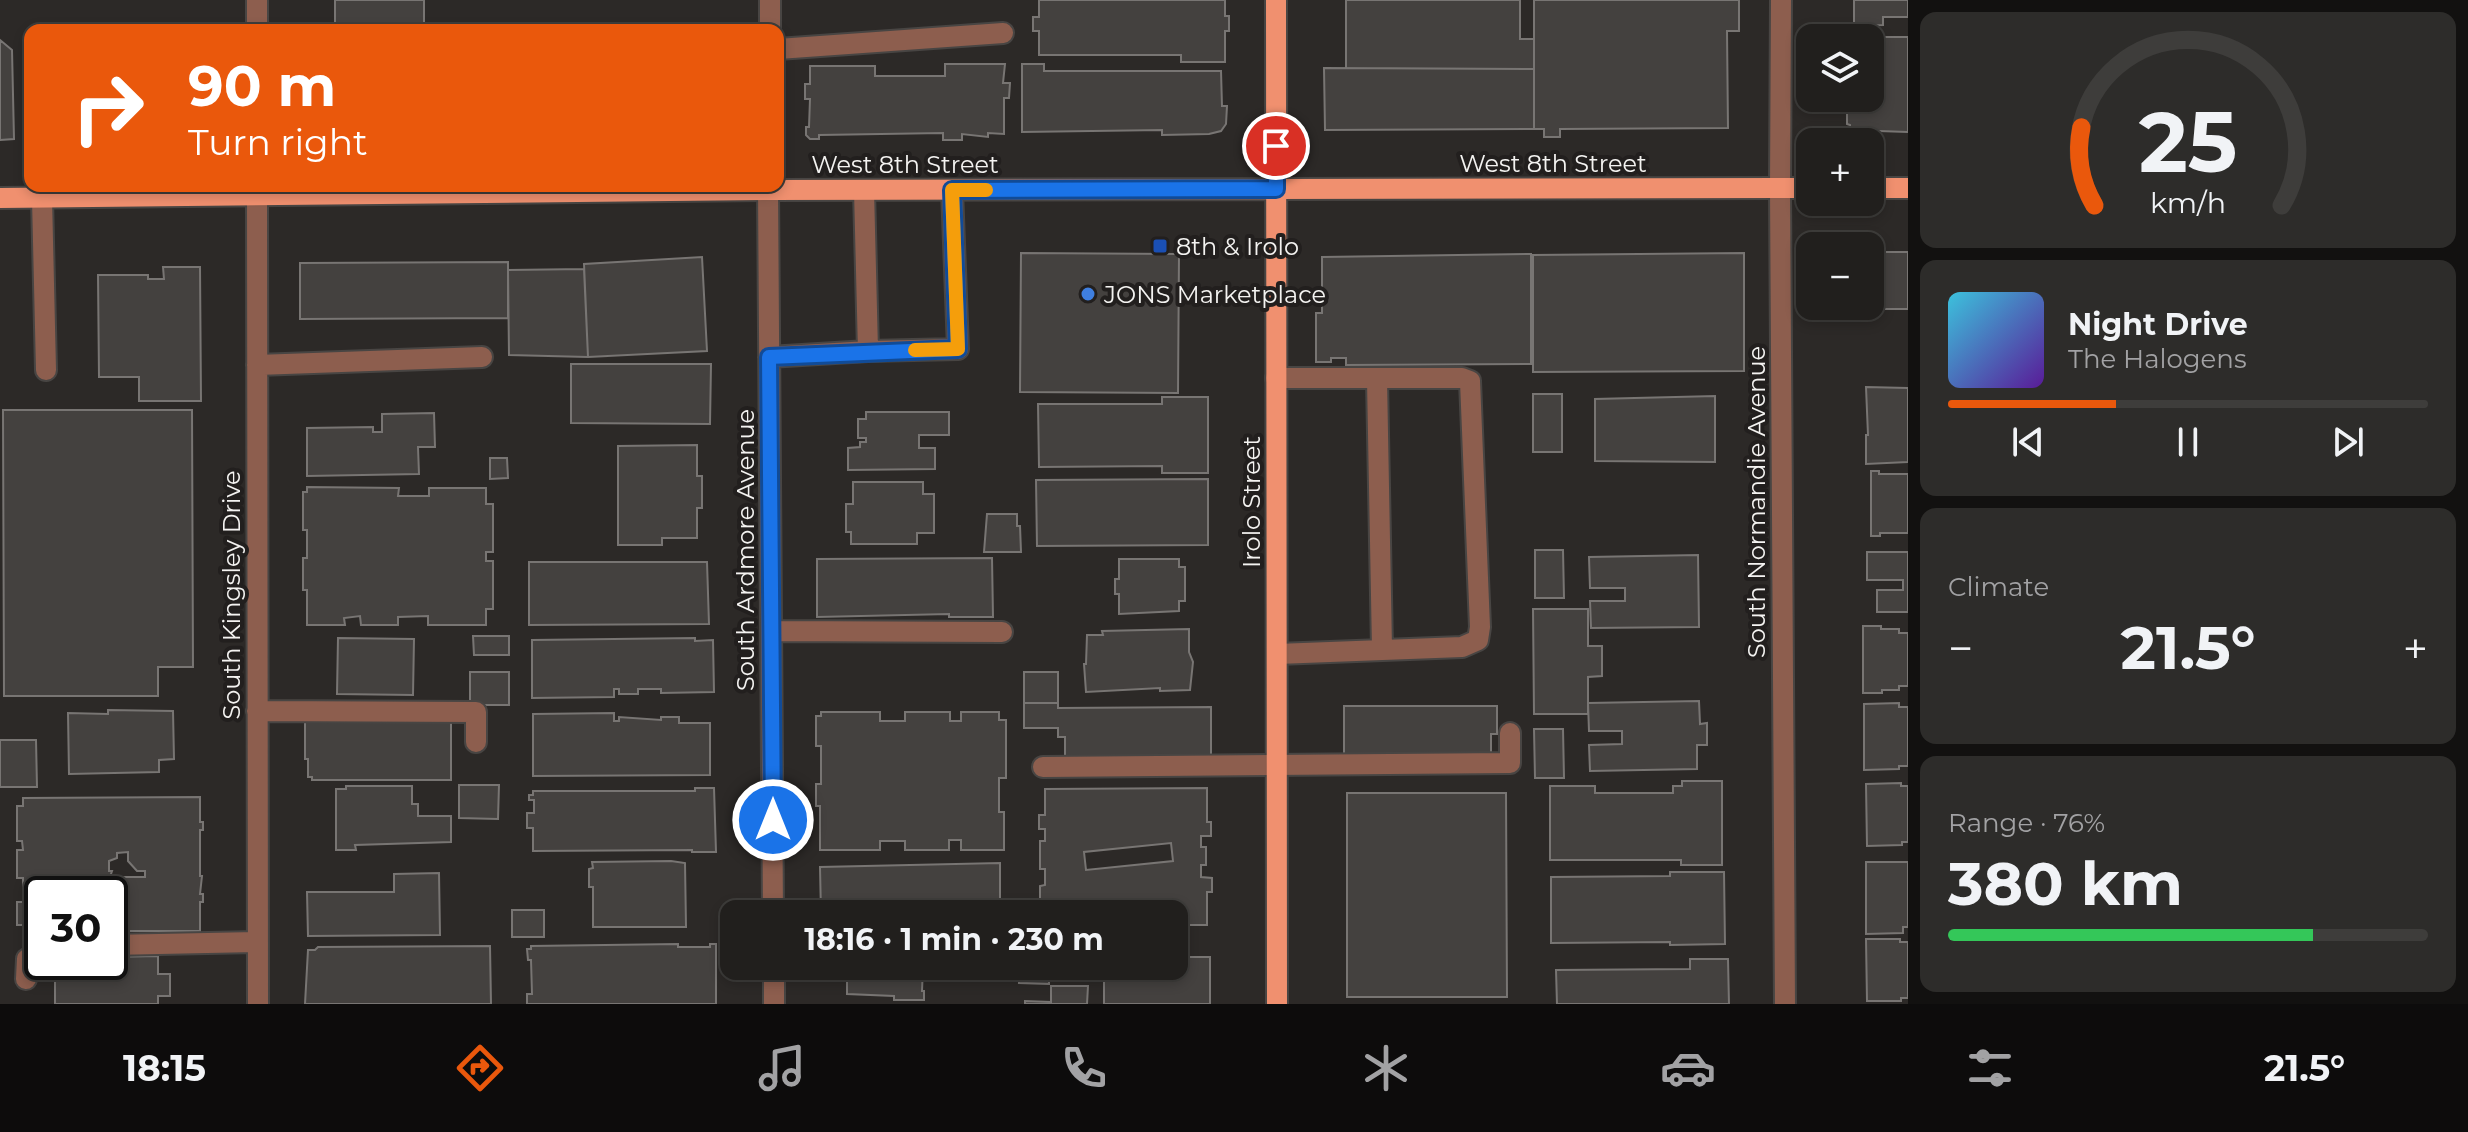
<!DOCTYPE html>
<meta charset="utf-8">
<style>
:root{--surface:#211f1d;--page:#2d2c2a;--text:#f1f3f6;--muted:#a2a2a4;--line:#3e3d3b;--accent:#ea580c}
body{margin:0;font-family:Montserrat,sans-serif;background:var(--page);color:var(--text);height:100vh;display:flex;flex-direction:column;font-size:30px;white-space:nowrap}
*{box-sizing:border-box;margin:0}
p{font-size:26px;color:var(--muted)}
.icon{flex:none;width:44px;height:44px;fill:none;stroke:currentColor;stroke-width:2;stroke-linecap:round;stroke-linejoin:round}
.map{position:relative;flex:1;overflow:hidden}
.panel{display:flex;flex-direction:column;gap:12px;padding:12px;background:#121110;width:560px}
.panel>*{flex:none}
.banner{position:absolute;left:24px;top:24px;width:760px;height:168px;border-radius:16px;box-shadow:0 4px 12px #0003,0 0 0 2px var(--line);background:#ea580c;color:#fff;overflow:hidden}
.controls{position:absolute;left:1796px;top:24px;display:grid;gap:16px}
.controls a{display:grid;place-items:center;width:88px;height:88px;border-radius:16px;background:var(--surface);box-shadow:0 4px 12px #0003,0 0 0 2px var(--line);font-size:40px}
.speed{position:absolute;left:24px;top:876px;display:flex;gap:16px;font-size:40px;font-weight:700;text-align:center}
.speed>*{display:grid;place-content:center;width:104px;height:104px;border-radius:50%;background:var(--surface);box-shadow:0 4px 12px #0003,0 0 0 2px var(--line);line-height:1}
.speed .limit{border:4px solid #111;border-radius:12px;background:#fff;color:#111}
.pin{position:absolute;display:grid;place-items:center;width:68px;height:68px;color:#fff;margin:-34px;border:4px solid #fff;border-radius:50%;box-shadow:0 2px 8px #0007}
.me{position:absolute;width:88px;margin:-44px;rotate:0deg;stroke-linejoin:round;filter:drop-shadow(0 0 6px #0008)}
.turn{display:flex;align-items:center;gap:28px;height:168px;padding:0 32px;font-size:36px}
.turn .icon{width:104px;height:104px;stroke-width:2.5}
.turn b{display:block;font-size:56px;line-height:68px}
.big{font-size:60px;font-weight:700;line-height:1.1}
.panel .tile{flex:1;display:flex;flex-direction:column;justify-content:center;gap:12px;min-width:0;padding:0 28px;border-radius:16px;background:var(--page)}
.panel .dial{align-items:center;gap:0}
.dial svg{height:208px;overflow:visible;fill:none;stroke:var(--line);stroke-width:7;stroke-linecap:round;text-anchor:middle}
.dial text{fill:var(--text);stroke:none}
.song{display:flex;align-items:center;gap:24px}
.cover{width:96px;height:96px;border-radius:12px;background:linear-gradient(135deg,hsl(190 70% 55%),hsl(270 70% 35%))}
.played{height:8px;border-radius:4px;background:linear-gradient(90deg,var(--accent) 35%,var(--line) 35%)}
.keys{display:flex;justify-content:space-around;direction:ltr}
.heat{display:flex;justify-content:space-between;align-items:center;font-size:44px;direction:ltr}
.charge{height:12px;border-radius:6px;background:linear-gradient(90deg,#34c759 76%,var(--line) 0)}
.trip{position:absolute;left:720px;top:900px;width:468px;height:80px;border-radius:16px;background:var(--surface);box-shadow:0 4px 12px #0003,0 0 0 2px var(--line);font-weight:700;line-height:80px;text-align:center}
.tabs{display:flex;height:128px;justify-content:space-around;align-items:center;background:#0d0c0c;color:var(--muted)}
.tabs .icon{width:56px;height:56px}
.tabs .on{color:var(--accent)}
.tabs b{font-size:36px;color:var(--text)}
main{display:flex;flex:1;min-height:0}
.map>svg:first-child{display:block}
.building{fill:#44413f;stroke:#787573;stroke-width:2;fill-rule:evenodd}
.lines{fill:none;stroke-linecap:round;stroke-linejoin:round}
.minor-casing{stroke:#484543;stroke-width:24}
.major-casing{stroke:#484543;stroke-width:24}
.minor{stroke:#8d5e4e;stroke-width:20}
.major{stroke:#f0906f;stroke-width:20}
.route-casing{stroke:#114b97;stroke-width:20}
.route{stroke:#1a73e8;stroke-width:14}
.slow{stroke:#f59e0b;stroke-width:14}
.transit-dot{fill:#1a4fb4;stroke:#221f1e;stroke-width:3}
.shop-dot{fill:#3f7fe0;stroke:#221f1e;stroke-width:3}
.labels{text-anchor:middle;dominant-baseline:central;stroke-width:8;stroke-linejoin:round;paint-order:stroke}
.street-label{font-size:24px;fill:#f4f3f1;stroke:#221f1e}
.poi-label{font-size:24px;fill:#f4f3f1;stroke:#221f1e;text-anchor:start}
</style>
<main>
<div class="map">
<svg width="1908" height="1004" viewBox="0 0 1908 1004">
<rect width="100%" height="100%" fill="#2c2927"/>
<!-- building -->
<path class="building" d="M335,0H424V30H335Z
M1039,0H1225V16H1229V31H1225V62H1181V55H1039V31H1033V17H1039Z
M1346,0H1520V39H1534V69L1346,68Z
M1534,0H1739V31H1727L1728,128L1560,129V137H1544V129H1534Z
M1854,0H1908V17H1883V25L1854,26Z
M1849,37H1908V132L1850,130V125L1847,124V98H1870V38Z
M0,40L12,50L14,139L0,140Z
M945,64H1005L1003,83H1010L1009,98H1004V134L988,133V137L962,134V140H943V133L819,135V139H810L806,135V127H809L810,99H805V84H810V66H875V76H945Z
M1022,64H1044V71H1221L1222,106H1227L1226,124L1221,131L1209,134L1162,135V130L1022,132Z
M1324,68L1534,69V129L1325,130Z
M1870,252H1908V309H1843V306H1870Z
M1021,253L1179,254L1178,393L1020,392Z
M1744,253V371L1533,372V255Z
M1531,254V364L1346,365V358H1331V362H1316V313H1322V257Z
M702,257L707,351L588,357L584,264Z
M508,262V318L300,319V263Z
M163,267H200L201,401H139V377H99L98,275H148V279H164Z
M584,269L588,357L509,355L508,270Z
M571,364H711L710,424L571,423Z
M1866,387L1908,388V462L1866,464V435H1868Z
M1533,394H1562V452H1533Z
M1715,396V462L1595,461V399Z
M1162,397H1208V473H1162V466L1039,467L1038,404H1162Z
M3,410H192L193,667H158V696H4Z
M866,412H949V435H919V448H935V469L848,470V448L860,447V442H866V438H858V419H866Z
M434,413L435,447H418L419,474L307,476V428L373,427V432H382V414Z
M697,445V476H702V508H697V538H662V545H618V446Z
M490,458H507L508,478L490,479Z
M1871,471H1879V474H1908V533H1880V536H1871Z
M1208,479V545L1037,546L1036,480Z
M853,482H923V494H934V533H917V544H851V532H846V504H853Z
M307,487L399,488L398,496H429V488H486V504H493V552H486V561H493V609H486V625H428V616L398,617V625H361L360,616L344,618L345,625H307V590H303V558H307V530H303V492H307Z
M987,514H1017V526H1020L1021,552H984Z
M1535,550H1563L1564,598H1535Z
M1867,552H1908V612H1877V590H1903V580H1867Z
M1698,555L1699,627L1591,628L1590,601H1625V588H1590L1589,557Z
M992,558L993,617H949V614L817,617V559Z
M1119,559H1179V567H1185V601H1179V611L1119,614V594H1115V579H1119Z
M529,562H707L709,624L529,625Z
M1533,609H1588V646H1602V676L1588,677V714H1534Z
M1863,626H1881V629H1899V633H1908V686H1899V690H1882V693H1863Z
M1189,629V652L1193,662L1190,690L1160,691V688L1086,692L1084,664H1086L1087,635H1103L1102,631Z
M473,636H509V655H474Z
M338,638L414,639L413,695L337,694Z
M695,638V641L713,640L714,692L661,693V689H638V694H619V689H614V697L532,698V640Z
M470,672H509V705H470Z
M1024,672H1058V703H1024Z
M1699,701L1700,724L1707,723V745H1697V769L1590,771L1589,745L1622,744V731H1589L1588,703Z
M1024,703H1058V708L1211,707V759L1065,760V737H1058V728H1024Z
M1899,703V707H1908V766H1899V769L1864,770V704Z
M1344,706H1497V734H1491V758L1344,759Z
M108,710L173,711L174,759L159,760V772L69,774L68,713L108,714Z
M821,712H880V721H905V712H950V721H961V712H999V720H1006V778H999V812H1004V850H961V840H949V850H905V841H880V850H820V806H816V784H821V746H816V716H821Z
M614,713V721H619V717L661,720V717H679V723H710V775L533,776V714Z
M305,719H451V780H312V777H308V759H305Z
M1534,729H1563L1564,778H1535Z
M0,740H36L37,787H0Z
M1682,781H1722V865H1681V860H1550V786H1595V793H1673V786H1682Z
M1901,783V786H1908V842H1902V845L1867,846L1866,784Z
M459,785H499L498,819L459,818Z
M346,786H412V804H418V816H451V842L355,845L356,850H336V789H346Z
M695,788H714L716,852H692V850L533,851V828H527V813H534V800H529V795H533V791H695Z
M1207,788V822H1211V836H1201V847H1206V865H1201V877L1212,878V892H1207V925H1174V914H1046V900H1040V886L1045,885V869H1040V841H1045V829H1039V815H1045V789ZM1171,843L1173,861L1086,870L1084,852Z
M1347,793H1506L1507,997H1347Z
M200,797V822H203V830H200V876H202L200,894H203V902H200V931H110V894H42V931H24V925H17V902H23V878H17V850H23L22,841H17V806H23V798ZM128,852V861L137,871H145V877H117L109,880L112,871H109V861L117,858V853Z
M671,861L685,863L686,927H593V887H589V869L593,868L592,862Z
M1866,862H1908V927H1903V933L1866,934Z
M1000,863V914H821L820,867Z
M1670,872H1724L1725,944L1670,945V942L1551,943V877L1670,876Z
M439,873L440,935L308,936L307,892H394V874Z
M512,910H544V937H512Z
M1866,939H1900V942H1908V998H1901V1001H1867Z
M678,944V947H710V944H716V1004H527V994H532L531,960H528L527,949H531V946Z
M490,946L491,1004H305L308,950H315L318,947Z
M158,956V974H170V996H158V1004H55V962H110V957Z
M1174,957H1210V1004H1104V981H1088V966H1174Z
M1690,959H1728L1729,1004H1557L1556,970L1690,969Z
M847,966H923L922,991H924V1000H894V996L847,994Z
M1020,966H1049V984L1019,983Z
M1051,986H1088L1087,1004H1025V1001L1051,1002Z"/>
<g class="lines">
<!-- minor casing -->
<g class="minor-casing">
<path id="minor" d="M257,0V30
M1781,0L1780,188L1785,1004
M770,30V0
M778,49L1003,33
M257,186L258,1004
M768,186L773,914
M42,198L46,370
M868,351L958,349L952,190
M769,357L868,351L864,190
M257,365L482,357
M1276,378H1462L1470,381L1480,627L1478,640L1462,647L1277,654
M1377,379L1382,649
M771,631L1002,632
M257,711L476,712V742
M1043,767L1510,763V733
M110,945L257,942
M774,966V1004
M26,979L27,959L42,949"/>
</g>
<!-- major casing -->
<g class="major-casing">
<path id="major" d="M1276,0L1277,1004
M1870,188H1908
M0,198L768,190L1810,188"/>
</g>
<!-- minor -->
<use href="#minor" class="minor"/>
<!-- major -->
<use href="#major" class="major"/>
</g>
<g class="lines">
<!-- route casing -->
<g class="route-casing">
<path id="route" d="M773,820L769,357L958,349L952,190L1276,189V146"/>
</g>
<!-- route -->
<use href="#route" class="route"/>
<!-- slow -->
<path class="slow" d="M915,350L958,349L952,190H986"/>
</g>
<!-- markers -->
<rect class="transit-dot" x="1152" y="238" width="16" height="16" rx="4"/>
<circle class="shop-dot" cx="1088" cy="294" r="8"/>
<g class="labels">
<!-- street labels -->
<g class="street-label">
<text x="1553" y="163">West 8th Street</text>
<text x="905" y="164">West 8th Street</text>
<text transform="translate(1251 502) rotate(-90)">Irolo Street</text>
<text transform="translate(1756 502) rotate(-90)">South Normandie Avenue</text>
<text transform="translate(745 550) rotate(-90)">South Ardmore Avenue</text>
<text transform="translate(231 595) rotate(-90)">South Kingsley Drive</text>
</g>
<!-- poi labels -->
<g class="poi-label">
<text x="1176" y="246">8th &amp; Irolo</text>
<text x="1104" y="294">JONS Marketplace</text>
</g>
</g>
</svg>
<div class="controls">
<a><svg class="icon" aria-label="layers" viewBox="0 0 24 24"><path d="M12 4l9 5-9 5-9-5zM3 14l9 5 9-5"/></svg></a>
<a>+</a>
<a>−</a>
</div>
<div class="speed"><div class="limit">30</div></div>
<div class="pin" style="left:1276px;top:146px;background:#d93025"><svg class="icon" aria-label="arrive" viewBox="0 0 24 24"><path d="M6 21V4h12l-3 4 3 4H6"/></svg></div>
<svg class="me" style="left:773px;top:820px" viewBox="-20 -20 40 40"><circle r="17" fill="#1a73e8" stroke="#fff" stroke-width="3"/><path d="M0-11L8 9 0 5-8 9z" fill="#fff"/></svg>
<div class="trip">18:16 · 1 min · 230 m</div>
<div class="banner">
<div class="turn"><svg class="icon" aria-label="right" viewBox="0 0 24 24"><path d="M7 20v-9h11M14 6l5 5-5 5"/></svg><div><b>90 m</b>Turn right</div></div>
</div>
</div>
<section class="panel">
<div class="tile dial"><svg viewBox="0 0 100 80">
<path d="M14 69A42 42 0 1 1 86 69"/>
<path d="M14 69A42 42 0 0 1 9 39" stroke="#ea580c"/>
<text x="50" y="56" font-size="32" font-weight="700">25</text>
<text x="50" y="72" font-size="11">km/h</text>
</svg></div>
<div class="tile">
<div class="song"><i class="cover"></i><div><b>Night Drive</b><p>The Halogens</p></div></div>
<div class="played"></div>
<div class="keys"><svg class="icon" aria-label="previous" viewBox="0 0 24 24"><path d="M18 5L8 12l10 7zM5 5v14"/></svg><svg class="icon" aria-label="pause" viewBox="0 0 24 24"><path d="M8 5v14M16 5v14"/></svg><svg class="icon" aria-label="next" viewBox="0 0 24 24"><path d="M6 5l10 7-10 7zM19 5v14"/></svg></div>
</div>
<div class="tile"><p>Climate</p>
<div class="heat"><a>−</a><b class="big">21.5°</b><a>+</a></div>
</div>
<div class="tile"><p>Range · 76%</p><b class="big">380 km</b><div class="charge"></div></div>
</section>
</main>
<nav class="tabs">
<b>18:15</b>
<svg class="icon on" aria-label="directions" viewBox="0 0 24 24"><path d="M12 3l9 9-9 9-9-9zM9 14v-3h6M13 9l2 2-2 2"/></svg>
<svg class="icon" aria-label="music" viewBox="0 0 24 24"><path d="M9 18V5l10-2v13"/><circle cx="6" cy="18" r="3"/><circle cx="16" cy="16" r="3"/></svg>
<svg class="icon" aria-label="phone" viewBox="0 0 24 24"><path d="M5 4h4l2 5-3 2q2 4 5 5l2-3 5 2v4C11 20 4 13 5 4z"/></svg>
<svg class="icon" aria-label="climate" viewBox="0 0 24 24"><path d="M12 3v18M4 7l16 10M4 17L20 7"/></svg>
<svg class="icon" aria-label="car" viewBox="0 0 24 24"><path d="M5 17H2v-5l4-1 3-4h7l3 4 3 1v5h-3M9 17h6M6 11h13"/><circle cx="7" cy="17" r="2"/><circle cx="17" cy="17" r="2"/></svg>
<svg class="icon" aria-label="filters" viewBox="0 0 24 24"><path d="M4 7h16M4 17h16"/><circle cx="9" cy="7" r="2"/><circle cx="15" cy="17" r="2"/></svg>
<b>21.5°</b>
</nav>
